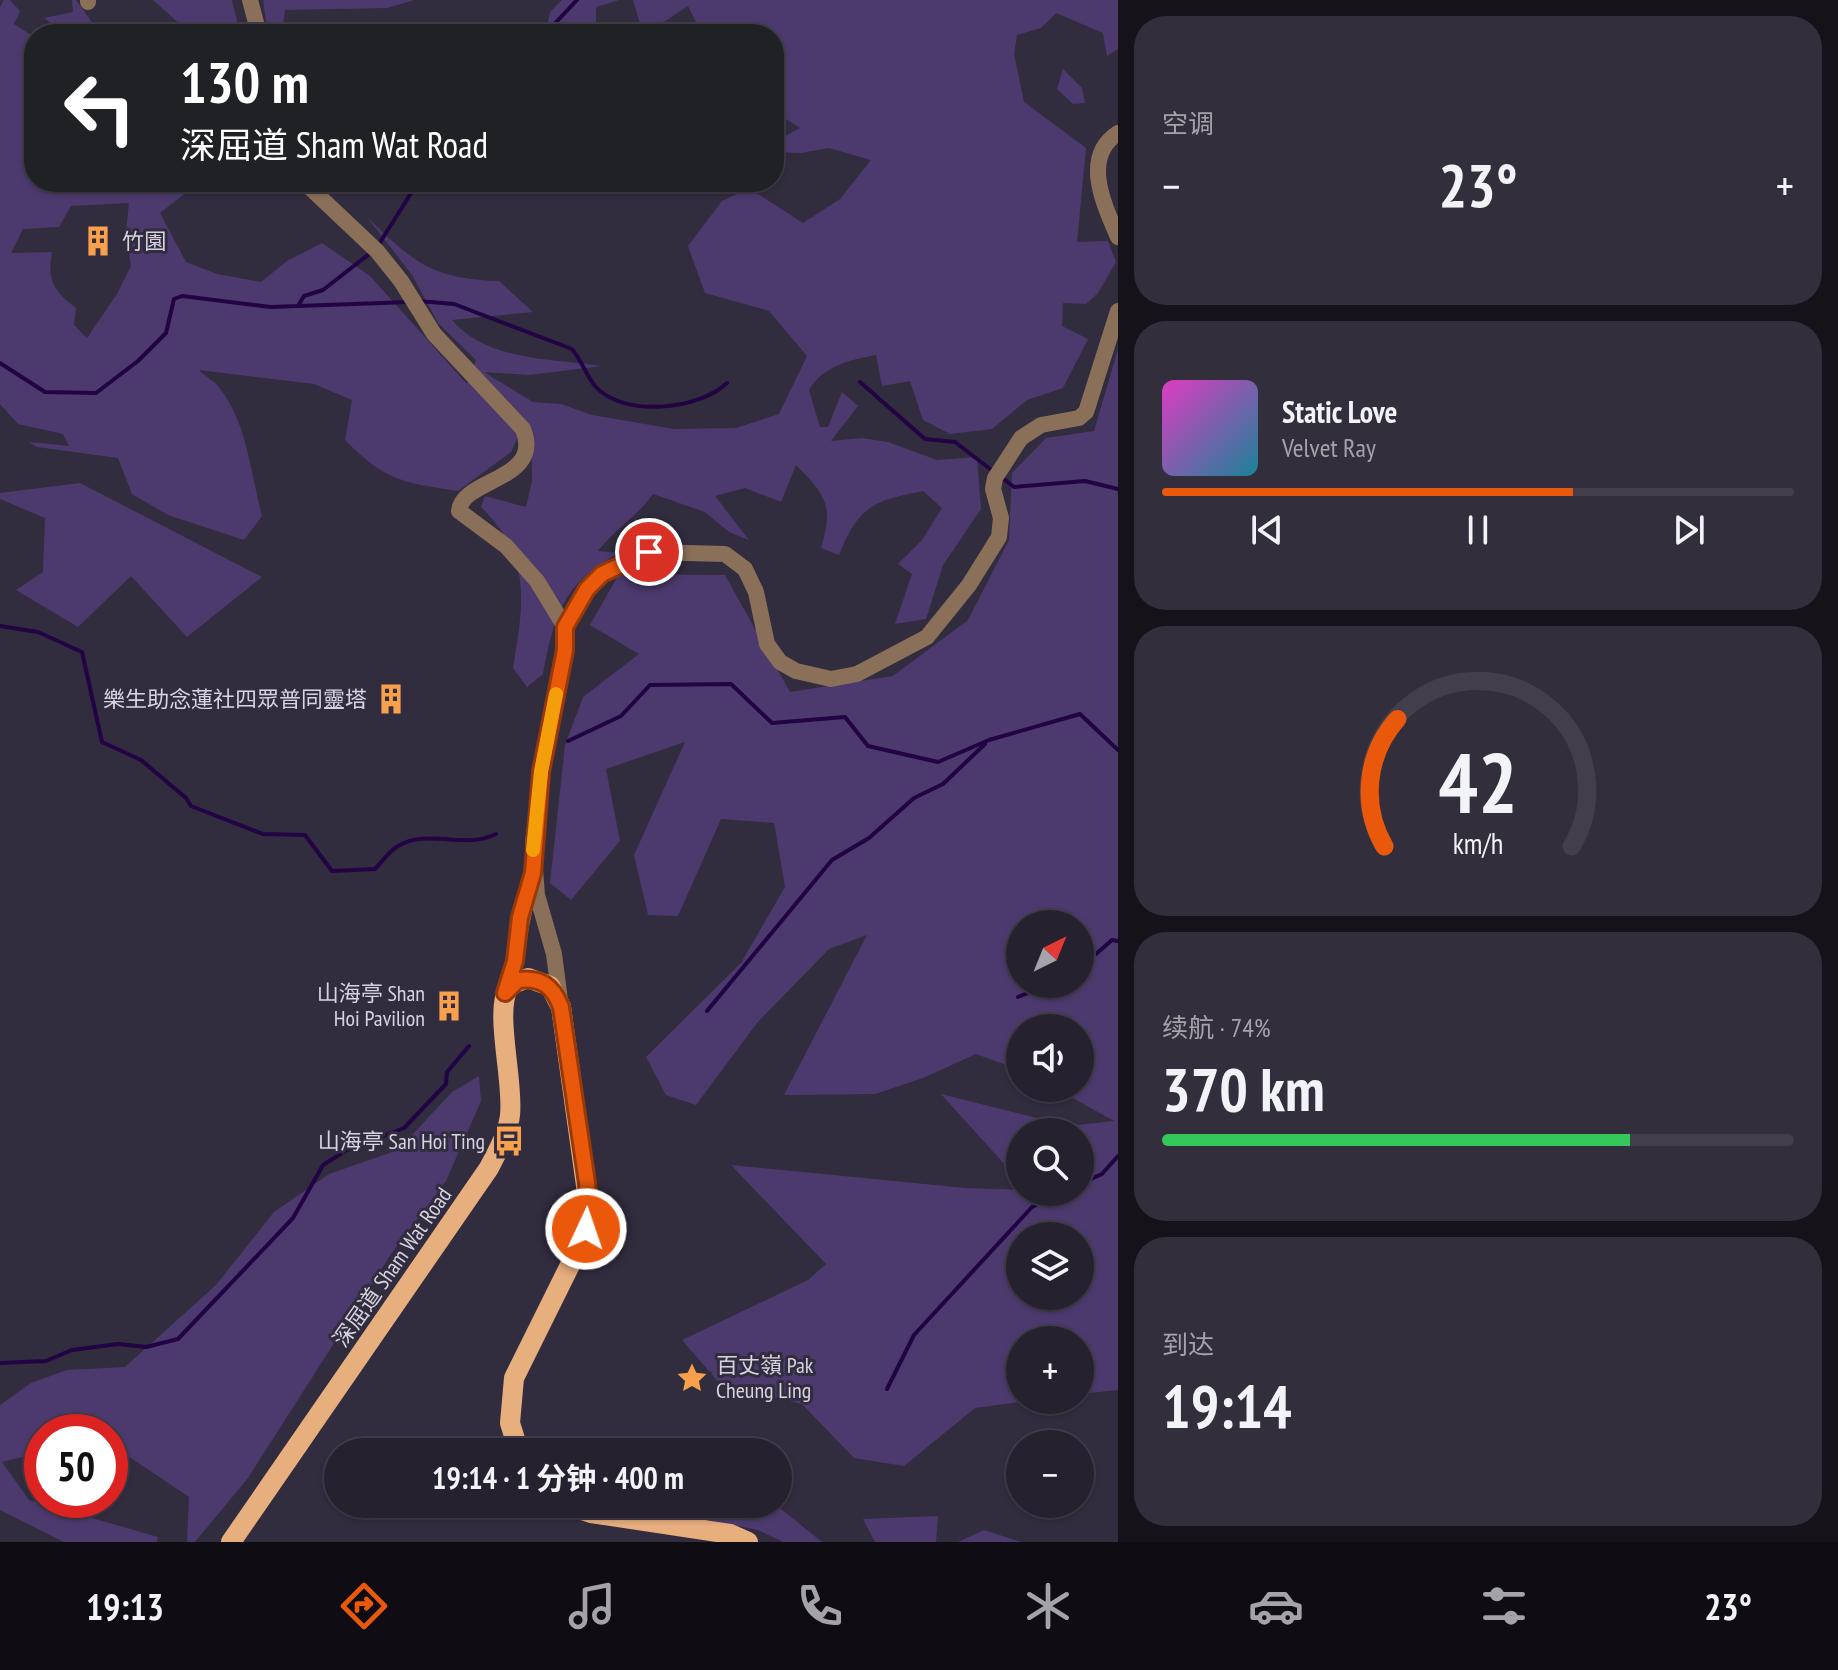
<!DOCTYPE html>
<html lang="zh">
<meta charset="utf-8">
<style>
:root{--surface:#26212f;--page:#322e3b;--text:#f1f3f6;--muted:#a4a3aa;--line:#423e4b;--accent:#ea580c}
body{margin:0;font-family:"PT Sans Narrow","Noto Sans SC",sans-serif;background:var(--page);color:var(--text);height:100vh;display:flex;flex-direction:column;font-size:30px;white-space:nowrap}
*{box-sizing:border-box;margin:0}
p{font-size:26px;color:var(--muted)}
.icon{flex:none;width:44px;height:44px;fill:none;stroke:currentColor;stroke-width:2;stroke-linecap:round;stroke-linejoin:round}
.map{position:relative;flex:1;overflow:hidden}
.sheet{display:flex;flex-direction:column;gap:16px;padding:16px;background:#15121a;width:720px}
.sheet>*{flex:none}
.hud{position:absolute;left:24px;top:24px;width:760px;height:168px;border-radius:32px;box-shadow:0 2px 6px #0004,0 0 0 2px var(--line);background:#202124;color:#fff;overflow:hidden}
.needle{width:52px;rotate:43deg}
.controls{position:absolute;left:1006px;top:910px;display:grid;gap:16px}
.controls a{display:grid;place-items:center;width:88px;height:88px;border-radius:50%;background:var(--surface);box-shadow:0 2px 6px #0004,0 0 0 2px var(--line);font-size:40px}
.speed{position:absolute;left:24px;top:1414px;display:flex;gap:16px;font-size:40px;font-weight:700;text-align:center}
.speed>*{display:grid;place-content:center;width:104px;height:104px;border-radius:50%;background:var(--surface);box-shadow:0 2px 6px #0004,0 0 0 2px var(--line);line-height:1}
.speed .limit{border:12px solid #d22;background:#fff;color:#111}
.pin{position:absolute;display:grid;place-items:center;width:68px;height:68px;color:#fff;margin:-34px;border:4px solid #fff;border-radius:50%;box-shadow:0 2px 8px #0007}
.me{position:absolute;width:88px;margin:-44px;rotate:3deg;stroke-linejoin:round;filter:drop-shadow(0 0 6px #0008)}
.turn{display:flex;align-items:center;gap:28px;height:168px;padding:0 24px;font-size:36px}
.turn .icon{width:104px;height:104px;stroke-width:2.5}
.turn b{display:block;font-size:56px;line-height:68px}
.big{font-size:60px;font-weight:700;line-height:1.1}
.sheet .tile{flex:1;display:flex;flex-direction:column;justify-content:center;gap:12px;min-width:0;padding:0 28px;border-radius:32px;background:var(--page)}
.sheet .dial{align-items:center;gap:0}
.dial svg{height:208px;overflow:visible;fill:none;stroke:var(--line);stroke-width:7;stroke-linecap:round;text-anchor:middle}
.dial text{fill:var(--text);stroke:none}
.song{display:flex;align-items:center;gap:24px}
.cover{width:96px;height:96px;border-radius:12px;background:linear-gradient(135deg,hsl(310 70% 55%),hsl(190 70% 35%))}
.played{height:8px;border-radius:4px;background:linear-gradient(90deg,var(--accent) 65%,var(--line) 65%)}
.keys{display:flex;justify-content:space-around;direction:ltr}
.heat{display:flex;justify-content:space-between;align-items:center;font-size:44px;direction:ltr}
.charge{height:12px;border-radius:6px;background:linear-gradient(90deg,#34c759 74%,var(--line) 0)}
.trip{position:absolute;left:324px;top:1438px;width:468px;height:80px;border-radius:40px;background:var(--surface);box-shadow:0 2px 6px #0004,0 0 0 2px var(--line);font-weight:700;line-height:80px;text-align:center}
.dock{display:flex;height:128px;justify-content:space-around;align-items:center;background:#0f0d13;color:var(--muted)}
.dock .icon{width:56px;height:56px}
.dock .selected{color:var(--accent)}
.dock b{font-size:36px;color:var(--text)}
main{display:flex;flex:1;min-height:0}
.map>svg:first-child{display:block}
.green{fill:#4c3a6e;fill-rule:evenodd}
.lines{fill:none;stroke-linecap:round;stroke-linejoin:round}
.stream{stroke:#220343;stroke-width:4}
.minor{stroke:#8b7059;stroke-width:16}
.major{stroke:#e7ae7e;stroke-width:20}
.route-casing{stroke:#983908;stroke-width:20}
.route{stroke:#ea580c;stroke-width:14}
.slow{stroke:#f59e0b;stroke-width:14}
.labels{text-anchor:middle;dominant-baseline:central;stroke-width:6;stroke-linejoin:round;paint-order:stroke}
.poi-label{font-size:22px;fill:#d7d4e0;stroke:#322c3f;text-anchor:end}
.street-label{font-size:22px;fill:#d7d4e0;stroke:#322c3f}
</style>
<main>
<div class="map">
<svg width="1118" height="1542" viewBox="0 0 1118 1542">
<rect width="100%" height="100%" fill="#322c3f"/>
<!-- green -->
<path class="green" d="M4,0H10L20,11L14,24L34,37V47L27,44L23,50L34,56V182H200L160,213L186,262L217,274L261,282L287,261L322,243L370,276L467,384L476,360L438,323L412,275L367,217C414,263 432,279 499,281L533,312L452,320C487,361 552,359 602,366L529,375L484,372L533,402L561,404L592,415L674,429L736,428L779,414L807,356L769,311L705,293L688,246L722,201L749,188L803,223L840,199L871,160L829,148L801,153L774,152V142L800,128L774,112V34H702L688,6L659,25L660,34H643L633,0H1118V49L1107,56L1103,33L1056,13L1041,28L1017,35L1014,54L1024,102L1086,148L1077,242L1108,241L1116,262L1098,293L1086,304L1063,303L1062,326L1088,339L1063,388L1027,400L992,429L950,434L923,420L910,381L882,386L876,355C849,360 823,366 809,390L820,427H828L842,392L858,406L831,441L862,438L888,442L937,460L977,457L981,509L943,565L926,619L895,624L912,574L898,564L922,540L942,508L923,491C874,501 859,505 839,555L821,548C834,506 826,495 796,465L781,502L745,488L715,496L749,540L729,532L705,512L653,494C635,519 617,527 598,551L620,553C563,582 554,616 543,674L527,687L513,668C524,602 532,557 481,507L485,496L526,507L532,482V430L518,437L511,452L458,491C402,482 387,482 345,440L352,400L314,384L199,370C204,376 213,380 218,386C248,423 250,472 262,516L244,540L168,515L132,494L118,458L37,447L29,442L69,446L63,434L18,424L0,404V7ZM129,203L126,232L131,266L117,294L87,338L74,325L76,308C53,291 47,279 52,252L11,253L23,229L59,227L71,206Z
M72,0H76L94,25L82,26L83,34H49L61,31L44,18L73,12Z
M153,0H232L240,34H191Z
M263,0H414L387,8L285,10L282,34H268Z
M562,0H619L596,7V34H545L550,12Z
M1063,69L1082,88L1085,103L1073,104L1057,89Z
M1118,349V1390L1080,1394V1340H1020V1400H1036L975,1408L904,1466L854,1458L802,1404L721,1385L682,1340L808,1280L826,1264L731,1165L965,1188L1080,1192V1132H1020V1174L1007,1167L941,1094L1069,1126L1114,1121L1055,1088H1080V1028H1020V1070L976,1054L923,1078L875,1094L784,1095L867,935L829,949L757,1023L696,1105L666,1095L646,1057L741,963L785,887L774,823L721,819L678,916L648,915L634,855L685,742L606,769L620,841L571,900L550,883L565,745L583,697L639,654L590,625L619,574L725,575L790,692L893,676L968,620L1009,540L1012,473L1046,438L1094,431ZM1020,924H1080V984H1020ZM1020,1236H1080V1296H1020Z
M80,483L262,577L187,637L131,576L78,627L16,590L43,572L45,518L0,499V493Z
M479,1076L481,1101L446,1181L391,1254L248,1478L195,1542H187L189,1497L110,1444V1432H42V1452L2,1462L29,1500L158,1537L157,1542H64L0,1510V1405L31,1383L67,1370L125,1367L216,1285L274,1212L329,1174L398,1150L452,1092Z
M632,1504H775L822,1542H783L758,1530Z
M938,1516L936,1542H875L863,1519Z
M984,1530L1021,1542H958Z"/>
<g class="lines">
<!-- stream -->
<path class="stream" d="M545,34L577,0
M379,244L418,182
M418,301L454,304L572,349C582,361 586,375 595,386C623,418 699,410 727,383
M298,306L409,302
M0,363L45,392L96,393L138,361L166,333L174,299L182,296L271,307L298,306L304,296L323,290L373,251
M860,382L925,439L955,442L994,472
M1001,477L1014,487L1085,481L1118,489
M0,626L38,632L82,652L102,742L141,760L186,798L191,806L263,834L305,835L332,871L375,869C382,862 389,851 398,846C428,828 464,850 496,834
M568,741L621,716L650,685L731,684L772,723L845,717L868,746L938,762L989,740L1080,714L1118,750
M1080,968L1112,940L1118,941
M1018,997L1049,984
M707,1011L832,860L869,838L914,798L943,784L985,744
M1080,1184L1102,1174L1118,1156
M0,1363L46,1361L72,1350L118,1344L146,1347L178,1339L293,1218L323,1165L345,1151L404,1128L446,1084L447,1072L469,1046
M887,1389L914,1335L1032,1207L1064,1192"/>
<!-- minor -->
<path class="minor" d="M250,0L259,34
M88,2V0
M1118,133C1081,157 1104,205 1118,237
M304,182L377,251L401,281L434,334L523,429C544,481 462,478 459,511L506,546L537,581L565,627
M505,992C519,956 520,917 532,879
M560,1000L554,954L537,895L533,843L541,772L565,650V627L587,589L602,574L649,552L725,554L745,569L756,592L767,644L780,662L796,671L831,679L857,674L927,637L969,585L999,537L1001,518L993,489L995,478L1021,438L1041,425L1079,418L1086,412L1118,311"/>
<!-- major -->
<path class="major" d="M564,1504L591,1513L730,1534L748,1542
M231,1542L489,1168C497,1152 508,1134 510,1115C514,1079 493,1009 510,985L528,978L550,986L561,1007L589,1207L580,1245L514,1378L510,1423L519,1452"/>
</g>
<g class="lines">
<!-- route casing -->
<g class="route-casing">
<path id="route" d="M586,1229L589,1207L587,1183L561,1007C553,986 541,977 518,980L505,993L515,961L520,917L533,873L541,772L565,650V627L587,589L602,574L649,552"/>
</g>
<!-- route -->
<use href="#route" class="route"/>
<!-- slow -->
<path class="slow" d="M533,850L541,772L556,694"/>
</g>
<!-- icons -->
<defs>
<g id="building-bare" transform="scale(2.4)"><path d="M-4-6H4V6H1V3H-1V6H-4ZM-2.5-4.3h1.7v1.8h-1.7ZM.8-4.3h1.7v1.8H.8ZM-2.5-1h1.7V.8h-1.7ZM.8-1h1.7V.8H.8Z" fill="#f9a04c" stroke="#322c3f" stroke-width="2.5" paint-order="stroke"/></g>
<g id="bus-bare" transform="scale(2.4)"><path d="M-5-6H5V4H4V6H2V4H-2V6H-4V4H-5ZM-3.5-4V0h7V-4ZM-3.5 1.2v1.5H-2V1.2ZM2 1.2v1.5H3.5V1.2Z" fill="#f9a04c" stroke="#322c3f" stroke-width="2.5" paint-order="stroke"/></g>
<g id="sight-bare" transform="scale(2.4)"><path d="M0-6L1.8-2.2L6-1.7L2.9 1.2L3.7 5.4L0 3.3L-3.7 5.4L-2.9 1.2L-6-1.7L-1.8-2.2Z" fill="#f9a04c" stroke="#322c3f" stroke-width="2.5" paint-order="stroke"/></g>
</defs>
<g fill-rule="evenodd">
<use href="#building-bare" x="98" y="241"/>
<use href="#building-bare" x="391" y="699"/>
<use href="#building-bare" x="449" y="1006"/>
<use href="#bus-bare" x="509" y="1141"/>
<use href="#sight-bare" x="692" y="1378"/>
</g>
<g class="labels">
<!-- poi labels -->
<g class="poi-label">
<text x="122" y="241" text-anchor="start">竹園</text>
<text x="367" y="699">樂生助念蓮社四眾普同靈塔</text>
<text x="425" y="993">山海亭 Shan<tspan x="425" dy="25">Hoi Pavilion</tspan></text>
<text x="485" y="1141">山海亭 San Hoi Ting</text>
<text x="716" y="1365" text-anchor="start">百丈嶺 Pak<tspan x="716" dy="25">Cheung Ling</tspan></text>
</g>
<!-- street labels -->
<g class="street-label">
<text transform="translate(392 1267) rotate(-55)">深屈道 Sham Wat Road</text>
</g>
</g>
</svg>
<div class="controls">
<a><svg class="needle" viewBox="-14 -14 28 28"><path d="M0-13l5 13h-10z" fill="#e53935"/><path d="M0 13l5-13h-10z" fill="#a4a3aa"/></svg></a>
<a><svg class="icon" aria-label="sound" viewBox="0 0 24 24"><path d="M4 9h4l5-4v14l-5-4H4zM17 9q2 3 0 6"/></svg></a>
<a><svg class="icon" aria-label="search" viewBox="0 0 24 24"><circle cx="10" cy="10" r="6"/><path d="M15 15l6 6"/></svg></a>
<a><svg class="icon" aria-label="layers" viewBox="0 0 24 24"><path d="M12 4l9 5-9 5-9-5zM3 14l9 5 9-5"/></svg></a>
<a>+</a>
<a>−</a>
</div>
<div class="speed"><div class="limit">50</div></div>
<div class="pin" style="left:649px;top:552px;background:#d93025"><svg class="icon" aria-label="arrive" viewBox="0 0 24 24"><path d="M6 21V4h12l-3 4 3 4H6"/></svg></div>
<svg class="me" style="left:586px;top:1229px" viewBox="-20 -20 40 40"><circle r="17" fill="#ea580c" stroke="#fff" stroke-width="3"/><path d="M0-11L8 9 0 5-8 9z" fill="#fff"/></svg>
<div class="trip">19:14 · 1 分钟 · 400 m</div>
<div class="hud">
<div class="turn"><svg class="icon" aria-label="left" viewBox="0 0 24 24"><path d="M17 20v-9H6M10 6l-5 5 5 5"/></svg><div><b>130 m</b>深屈道 Sham Wat Road</div></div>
</div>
</div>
<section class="sheet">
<div class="tile"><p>空调</p>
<div class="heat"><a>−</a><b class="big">23°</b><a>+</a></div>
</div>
<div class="tile">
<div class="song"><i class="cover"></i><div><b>Static Love</b><p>Velvet Ray</p></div></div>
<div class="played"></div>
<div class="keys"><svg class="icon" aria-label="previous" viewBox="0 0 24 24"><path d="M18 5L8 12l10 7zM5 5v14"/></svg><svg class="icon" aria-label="pause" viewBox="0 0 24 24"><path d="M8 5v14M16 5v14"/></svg><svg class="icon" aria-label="next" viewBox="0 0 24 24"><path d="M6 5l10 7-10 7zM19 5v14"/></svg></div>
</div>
<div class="tile dial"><svg viewBox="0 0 100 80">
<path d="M14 69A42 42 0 1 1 86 69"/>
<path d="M14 69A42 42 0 0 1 19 20" stroke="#ea580c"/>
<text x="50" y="56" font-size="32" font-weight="700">42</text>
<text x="50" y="72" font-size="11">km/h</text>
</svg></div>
<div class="tile"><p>续航 · 74%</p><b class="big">370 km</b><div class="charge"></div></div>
<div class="tile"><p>到达</p><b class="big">19:14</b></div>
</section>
</main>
<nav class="dock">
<b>19:13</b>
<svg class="icon selected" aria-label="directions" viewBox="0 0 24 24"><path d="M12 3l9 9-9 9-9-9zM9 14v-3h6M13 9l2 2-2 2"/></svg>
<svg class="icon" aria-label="music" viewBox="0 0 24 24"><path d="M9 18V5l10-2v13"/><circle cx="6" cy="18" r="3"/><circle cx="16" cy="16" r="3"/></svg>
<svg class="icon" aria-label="phone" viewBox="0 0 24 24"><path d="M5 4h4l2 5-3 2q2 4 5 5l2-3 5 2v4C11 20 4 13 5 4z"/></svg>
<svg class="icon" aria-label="climate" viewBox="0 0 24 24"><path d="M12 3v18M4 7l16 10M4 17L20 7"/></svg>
<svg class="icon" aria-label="car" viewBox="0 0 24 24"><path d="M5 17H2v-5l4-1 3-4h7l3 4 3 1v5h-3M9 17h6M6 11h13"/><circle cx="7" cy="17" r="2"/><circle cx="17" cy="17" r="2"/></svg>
<svg class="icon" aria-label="filters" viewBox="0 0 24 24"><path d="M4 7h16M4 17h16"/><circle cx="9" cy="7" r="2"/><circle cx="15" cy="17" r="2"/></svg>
<b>23°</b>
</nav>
